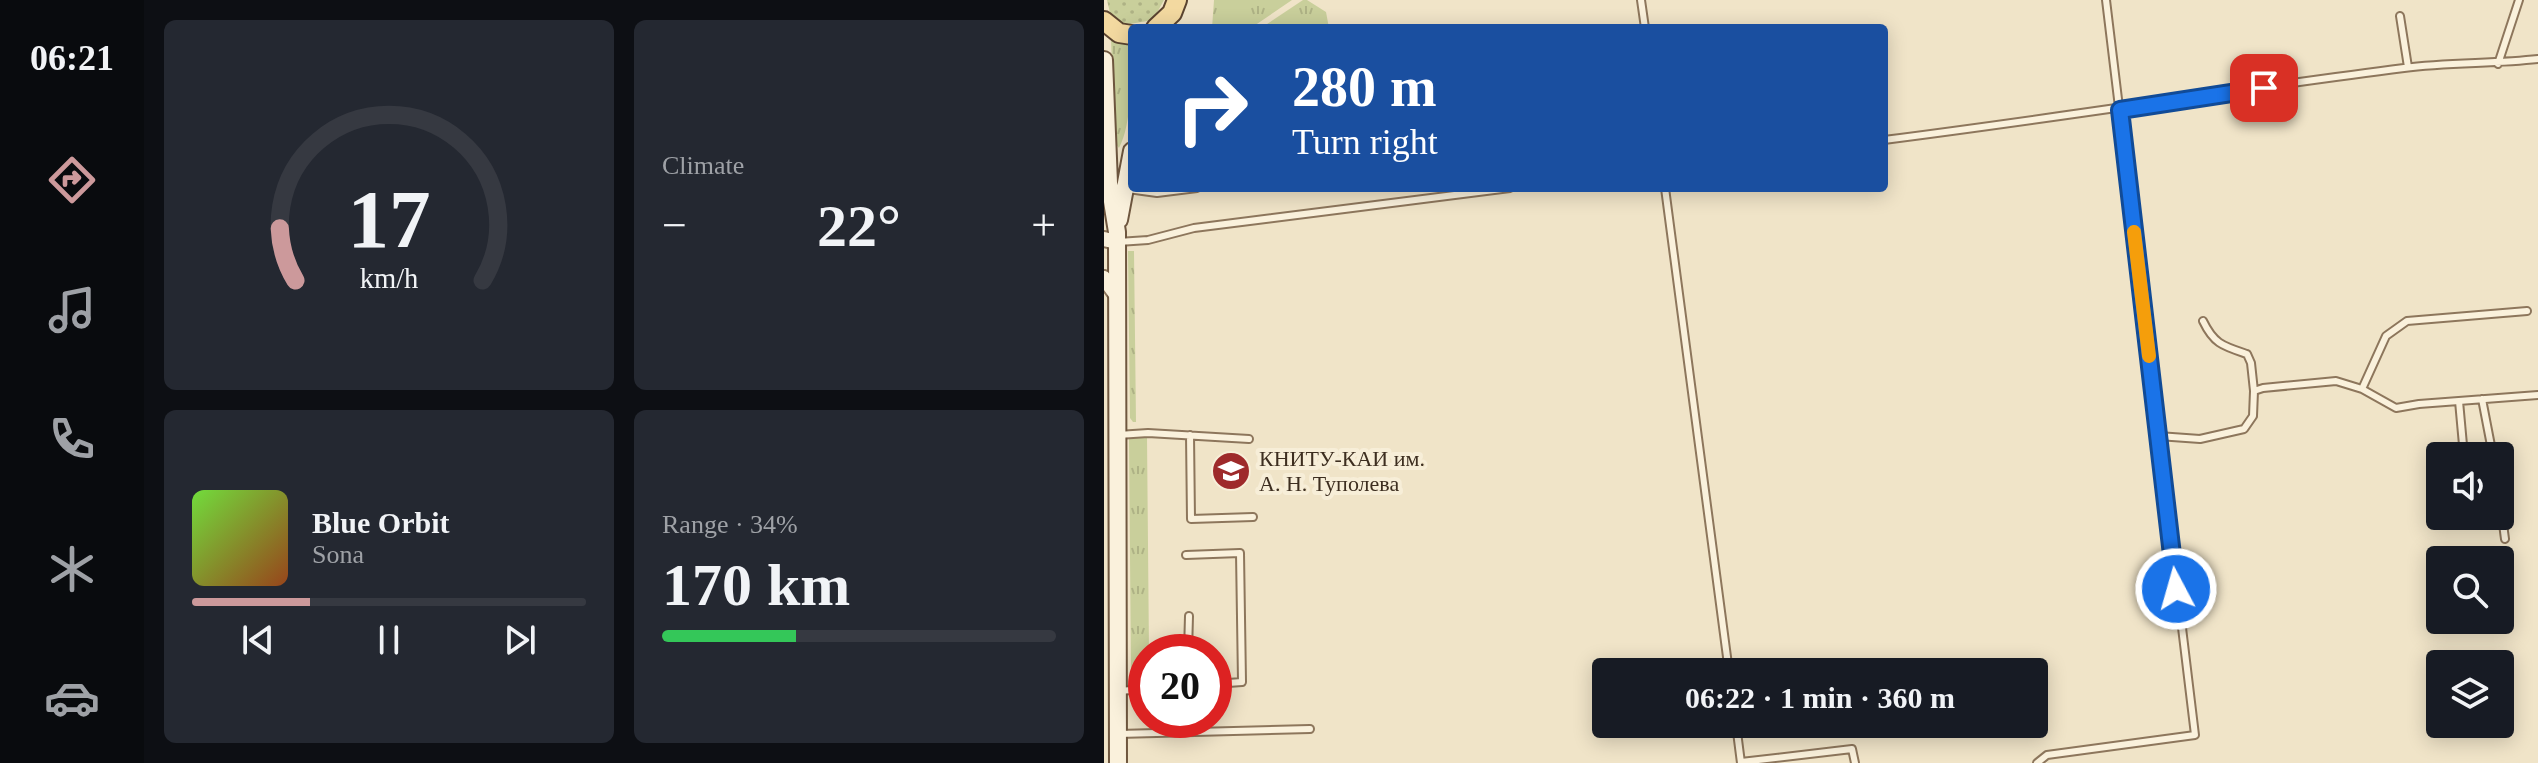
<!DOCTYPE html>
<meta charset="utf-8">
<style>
:root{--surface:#171b24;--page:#242831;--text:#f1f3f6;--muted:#9ea1a6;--line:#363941;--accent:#cc999b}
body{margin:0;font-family:Georgia,serif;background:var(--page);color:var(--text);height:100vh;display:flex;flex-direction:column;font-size:30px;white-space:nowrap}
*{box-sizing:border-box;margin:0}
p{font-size:26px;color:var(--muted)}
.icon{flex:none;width:44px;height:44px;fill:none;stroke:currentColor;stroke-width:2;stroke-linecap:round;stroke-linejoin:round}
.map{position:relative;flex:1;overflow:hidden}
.details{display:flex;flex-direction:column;gap:20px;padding:20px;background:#0d0f14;width:960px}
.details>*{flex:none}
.guide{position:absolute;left:24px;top:24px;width:760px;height:168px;border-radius:8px;box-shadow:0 4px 20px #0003;background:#1a4fa0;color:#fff;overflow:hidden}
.controls{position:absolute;left:1322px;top:442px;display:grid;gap:16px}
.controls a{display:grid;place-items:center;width:88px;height:88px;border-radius:8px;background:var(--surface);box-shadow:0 4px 20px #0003;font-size:40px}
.speed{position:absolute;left:24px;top:634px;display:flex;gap:16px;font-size:40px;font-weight:700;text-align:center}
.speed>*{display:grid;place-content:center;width:104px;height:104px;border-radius:50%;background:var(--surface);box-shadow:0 4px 20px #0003;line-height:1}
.speed .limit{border:12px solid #d22;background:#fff;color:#111}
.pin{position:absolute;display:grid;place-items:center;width:68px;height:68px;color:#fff;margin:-34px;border-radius:16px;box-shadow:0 4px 12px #0006}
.me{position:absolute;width:88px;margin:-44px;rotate:354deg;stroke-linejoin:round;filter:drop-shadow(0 0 6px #0008)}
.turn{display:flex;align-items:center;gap:28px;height:168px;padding:0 32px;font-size:36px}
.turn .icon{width:104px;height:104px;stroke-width:2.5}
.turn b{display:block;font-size:56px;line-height:68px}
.big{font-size:60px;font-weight:800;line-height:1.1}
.details .widget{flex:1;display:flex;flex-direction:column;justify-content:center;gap:12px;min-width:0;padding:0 28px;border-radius:12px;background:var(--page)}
.details .dial{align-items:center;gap:0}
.dial svg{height:208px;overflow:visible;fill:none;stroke:var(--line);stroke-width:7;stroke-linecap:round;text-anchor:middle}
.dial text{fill:var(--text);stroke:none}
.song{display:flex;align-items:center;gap:24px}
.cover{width:96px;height:96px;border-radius:12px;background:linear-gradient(135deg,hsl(100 70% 55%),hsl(20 70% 35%))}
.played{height:8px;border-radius:4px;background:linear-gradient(90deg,var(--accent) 30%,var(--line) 30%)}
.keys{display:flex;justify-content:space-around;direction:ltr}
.heat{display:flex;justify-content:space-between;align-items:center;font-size:44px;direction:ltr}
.charge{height:12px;border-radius:6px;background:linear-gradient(90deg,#34c759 34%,var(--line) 0)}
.details .tiles{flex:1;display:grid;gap:20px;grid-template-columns:repeat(2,1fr)}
.trip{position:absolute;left:488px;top:658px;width:456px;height:80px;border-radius:8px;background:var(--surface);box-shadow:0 4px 20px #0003;font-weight:800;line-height:80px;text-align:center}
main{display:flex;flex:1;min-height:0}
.dock{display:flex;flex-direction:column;width:144px;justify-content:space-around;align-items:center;background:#090b0e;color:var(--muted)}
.dock .icon{width:56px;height:56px}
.dock .current{color:var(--accent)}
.dock b{font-size:36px;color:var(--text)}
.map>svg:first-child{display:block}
.grass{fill:url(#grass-tufts)}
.park{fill:url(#park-dots)}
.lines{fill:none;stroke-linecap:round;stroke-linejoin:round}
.service-casing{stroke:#8d765c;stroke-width:10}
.tertiary-casing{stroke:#8d765c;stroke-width:18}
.secondary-casing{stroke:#6f573f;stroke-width:20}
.primary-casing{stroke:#5b4430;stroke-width:22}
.service{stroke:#faf1dc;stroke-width:6}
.tertiary{stroke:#faf1dc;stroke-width:14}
.secondary{stroke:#faf1dc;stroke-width:16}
.primary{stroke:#f3d9a0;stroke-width:18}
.route-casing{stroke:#114b97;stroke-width:20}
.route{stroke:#1a73e8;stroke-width:14}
.slow{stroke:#f59e0b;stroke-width:14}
.labels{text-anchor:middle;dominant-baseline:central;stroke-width:8;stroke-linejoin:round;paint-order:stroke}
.poi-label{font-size:22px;fill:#3d2e20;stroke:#f7eed8;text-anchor:start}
</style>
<main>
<nav class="dock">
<b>06:21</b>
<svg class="icon current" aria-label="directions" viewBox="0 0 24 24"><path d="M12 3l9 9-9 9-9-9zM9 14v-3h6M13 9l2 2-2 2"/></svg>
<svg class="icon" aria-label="music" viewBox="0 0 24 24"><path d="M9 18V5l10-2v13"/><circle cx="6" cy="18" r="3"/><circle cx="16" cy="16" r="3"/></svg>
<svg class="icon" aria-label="phone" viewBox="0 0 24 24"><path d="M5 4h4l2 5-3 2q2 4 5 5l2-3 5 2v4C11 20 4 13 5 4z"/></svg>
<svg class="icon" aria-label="climate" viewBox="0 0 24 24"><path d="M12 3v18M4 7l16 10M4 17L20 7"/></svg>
<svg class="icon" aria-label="car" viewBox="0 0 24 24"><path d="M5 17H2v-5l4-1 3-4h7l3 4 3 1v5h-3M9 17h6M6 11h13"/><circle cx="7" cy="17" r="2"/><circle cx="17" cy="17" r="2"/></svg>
</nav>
<section class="details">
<div class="tiles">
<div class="widget dial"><svg viewBox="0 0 100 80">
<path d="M14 69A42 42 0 1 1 86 69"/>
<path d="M14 69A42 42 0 0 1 8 49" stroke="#cc999b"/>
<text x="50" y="56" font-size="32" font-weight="700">17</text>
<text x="50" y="72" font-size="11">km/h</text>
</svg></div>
<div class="widget"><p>Climate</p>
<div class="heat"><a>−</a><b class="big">22°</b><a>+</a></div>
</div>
<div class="widget">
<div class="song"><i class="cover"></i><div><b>Blue Orbit</b><p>Sona</p></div></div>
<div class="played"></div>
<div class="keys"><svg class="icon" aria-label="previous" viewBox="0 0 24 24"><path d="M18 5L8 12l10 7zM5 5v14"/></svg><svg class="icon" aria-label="pause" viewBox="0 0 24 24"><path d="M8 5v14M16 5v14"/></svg><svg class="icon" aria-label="next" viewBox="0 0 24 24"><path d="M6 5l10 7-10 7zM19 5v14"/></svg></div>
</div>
<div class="widget"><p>Range · 34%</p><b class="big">170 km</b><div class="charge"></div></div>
</div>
</section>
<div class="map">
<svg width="1434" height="763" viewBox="0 0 1434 763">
<defs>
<pattern id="grass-tufts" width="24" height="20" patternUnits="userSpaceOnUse" patternTransform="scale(2)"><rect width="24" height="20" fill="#c9cf9b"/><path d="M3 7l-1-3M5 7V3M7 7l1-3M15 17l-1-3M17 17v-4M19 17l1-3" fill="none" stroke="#aeb285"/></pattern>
<pattern id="park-dots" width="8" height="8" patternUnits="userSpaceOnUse" patternTransform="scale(2)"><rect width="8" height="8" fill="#c9cf9b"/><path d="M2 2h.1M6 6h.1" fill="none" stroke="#aeb285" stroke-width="1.8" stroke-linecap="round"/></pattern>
</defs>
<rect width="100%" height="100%" fill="#f0e4c8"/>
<!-- grass -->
<path class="grass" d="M110,0H188L147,28H108Z
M199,0H203L222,12L225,28H157Z
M7,39L14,43H28C28,71 28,125 15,148L11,143Z
M24,251H30L32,422H29L26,418Z
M43,436L45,652H42V679H35L27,674L25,439Z"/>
<!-- park -->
<path class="park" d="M3,0H60L49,20L26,24L13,22L6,13Z"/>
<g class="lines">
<!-- service casing -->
<g class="service-casing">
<path id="service" d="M537,0L541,28
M1296,16L1304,67
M1394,64L1415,0
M780,140C954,118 1127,90 1300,68C1344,62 1390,64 1434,59
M561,188L625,672
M24,189L53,193L93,188
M14,242L44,240L90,228L406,188
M1099,321C1110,344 1119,346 1143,354L1147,363L1150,391
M1258,389L1282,336L1303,321L1423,311
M1378,399L1389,456
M1355,401L1360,456
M14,435L44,433L145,439
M86,435L87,519L149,517
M1054,436L1096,439L1140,429L1149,416L1150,391L1159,388L1232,381L1258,389L1292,408L1315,404L1434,395
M1396,501L1401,539
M82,555L136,553L138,682L110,684
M84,652L85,616
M14,691L42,689
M632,724L637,763
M14,734L206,729
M637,762L748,749L751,763
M933,763L943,755L1091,735L1002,0"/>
</g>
<!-- tertiary casing -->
<g class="tertiary-casing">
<path id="tertiary" d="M0,239L13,242
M0,278L13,296"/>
</g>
<!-- secondary casing -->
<g class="secondary-casing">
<path id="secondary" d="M0,60L5,183L13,232L14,763
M15,220L28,151"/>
</g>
<!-- primary casing -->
<g class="primary-casing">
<path id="primary" d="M0,21L15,33L28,35
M52,28L68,13L73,0"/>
</g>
<!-- service -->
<use href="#service" class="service"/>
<!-- tertiary -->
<use href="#tertiary" class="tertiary"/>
<!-- secondary -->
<use href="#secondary" class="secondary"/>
<!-- primary -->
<use href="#primary" class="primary"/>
</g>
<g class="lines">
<!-- route casing -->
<g class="route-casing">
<path id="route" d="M1072,589L1016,110L1160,88"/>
</g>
<!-- route -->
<use href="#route" class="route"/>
<!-- slow -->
<path class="slow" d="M1030,232L1045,356"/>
</g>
<!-- icons -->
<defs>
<g id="university-disc" transform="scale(2)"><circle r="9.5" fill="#9e2a2b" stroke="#f7eed8"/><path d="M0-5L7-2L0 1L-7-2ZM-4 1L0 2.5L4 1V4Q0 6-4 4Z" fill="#fff"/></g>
</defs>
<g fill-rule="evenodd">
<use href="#university-disc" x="127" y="471"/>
</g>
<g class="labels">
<!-- poi labels -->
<g class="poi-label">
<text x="155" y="458">КНИТУ-КАИ им.<tspan x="155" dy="25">А. Н. Туполева</tspan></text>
</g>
</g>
</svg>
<div class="controls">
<a><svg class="icon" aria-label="sound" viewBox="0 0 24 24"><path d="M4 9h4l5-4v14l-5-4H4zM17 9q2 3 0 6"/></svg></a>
<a><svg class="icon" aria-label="search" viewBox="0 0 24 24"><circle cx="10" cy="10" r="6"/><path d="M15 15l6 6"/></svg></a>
<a><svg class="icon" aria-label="layers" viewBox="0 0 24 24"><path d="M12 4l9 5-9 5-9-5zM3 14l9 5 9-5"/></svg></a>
</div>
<div class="speed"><div class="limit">20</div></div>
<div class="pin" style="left:1160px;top:88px;background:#d93025"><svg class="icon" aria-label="arrive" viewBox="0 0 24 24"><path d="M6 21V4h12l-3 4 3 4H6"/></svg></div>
<svg class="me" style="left:1072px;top:589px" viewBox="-20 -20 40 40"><circle r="17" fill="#1a73e8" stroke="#fff" stroke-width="3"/><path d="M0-11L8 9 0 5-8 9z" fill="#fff"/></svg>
<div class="trip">06:22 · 1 min · 360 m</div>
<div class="guide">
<div class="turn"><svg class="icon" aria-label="right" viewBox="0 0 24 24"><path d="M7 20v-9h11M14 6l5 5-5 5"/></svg><div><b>280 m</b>Turn right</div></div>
</div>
</div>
</main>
